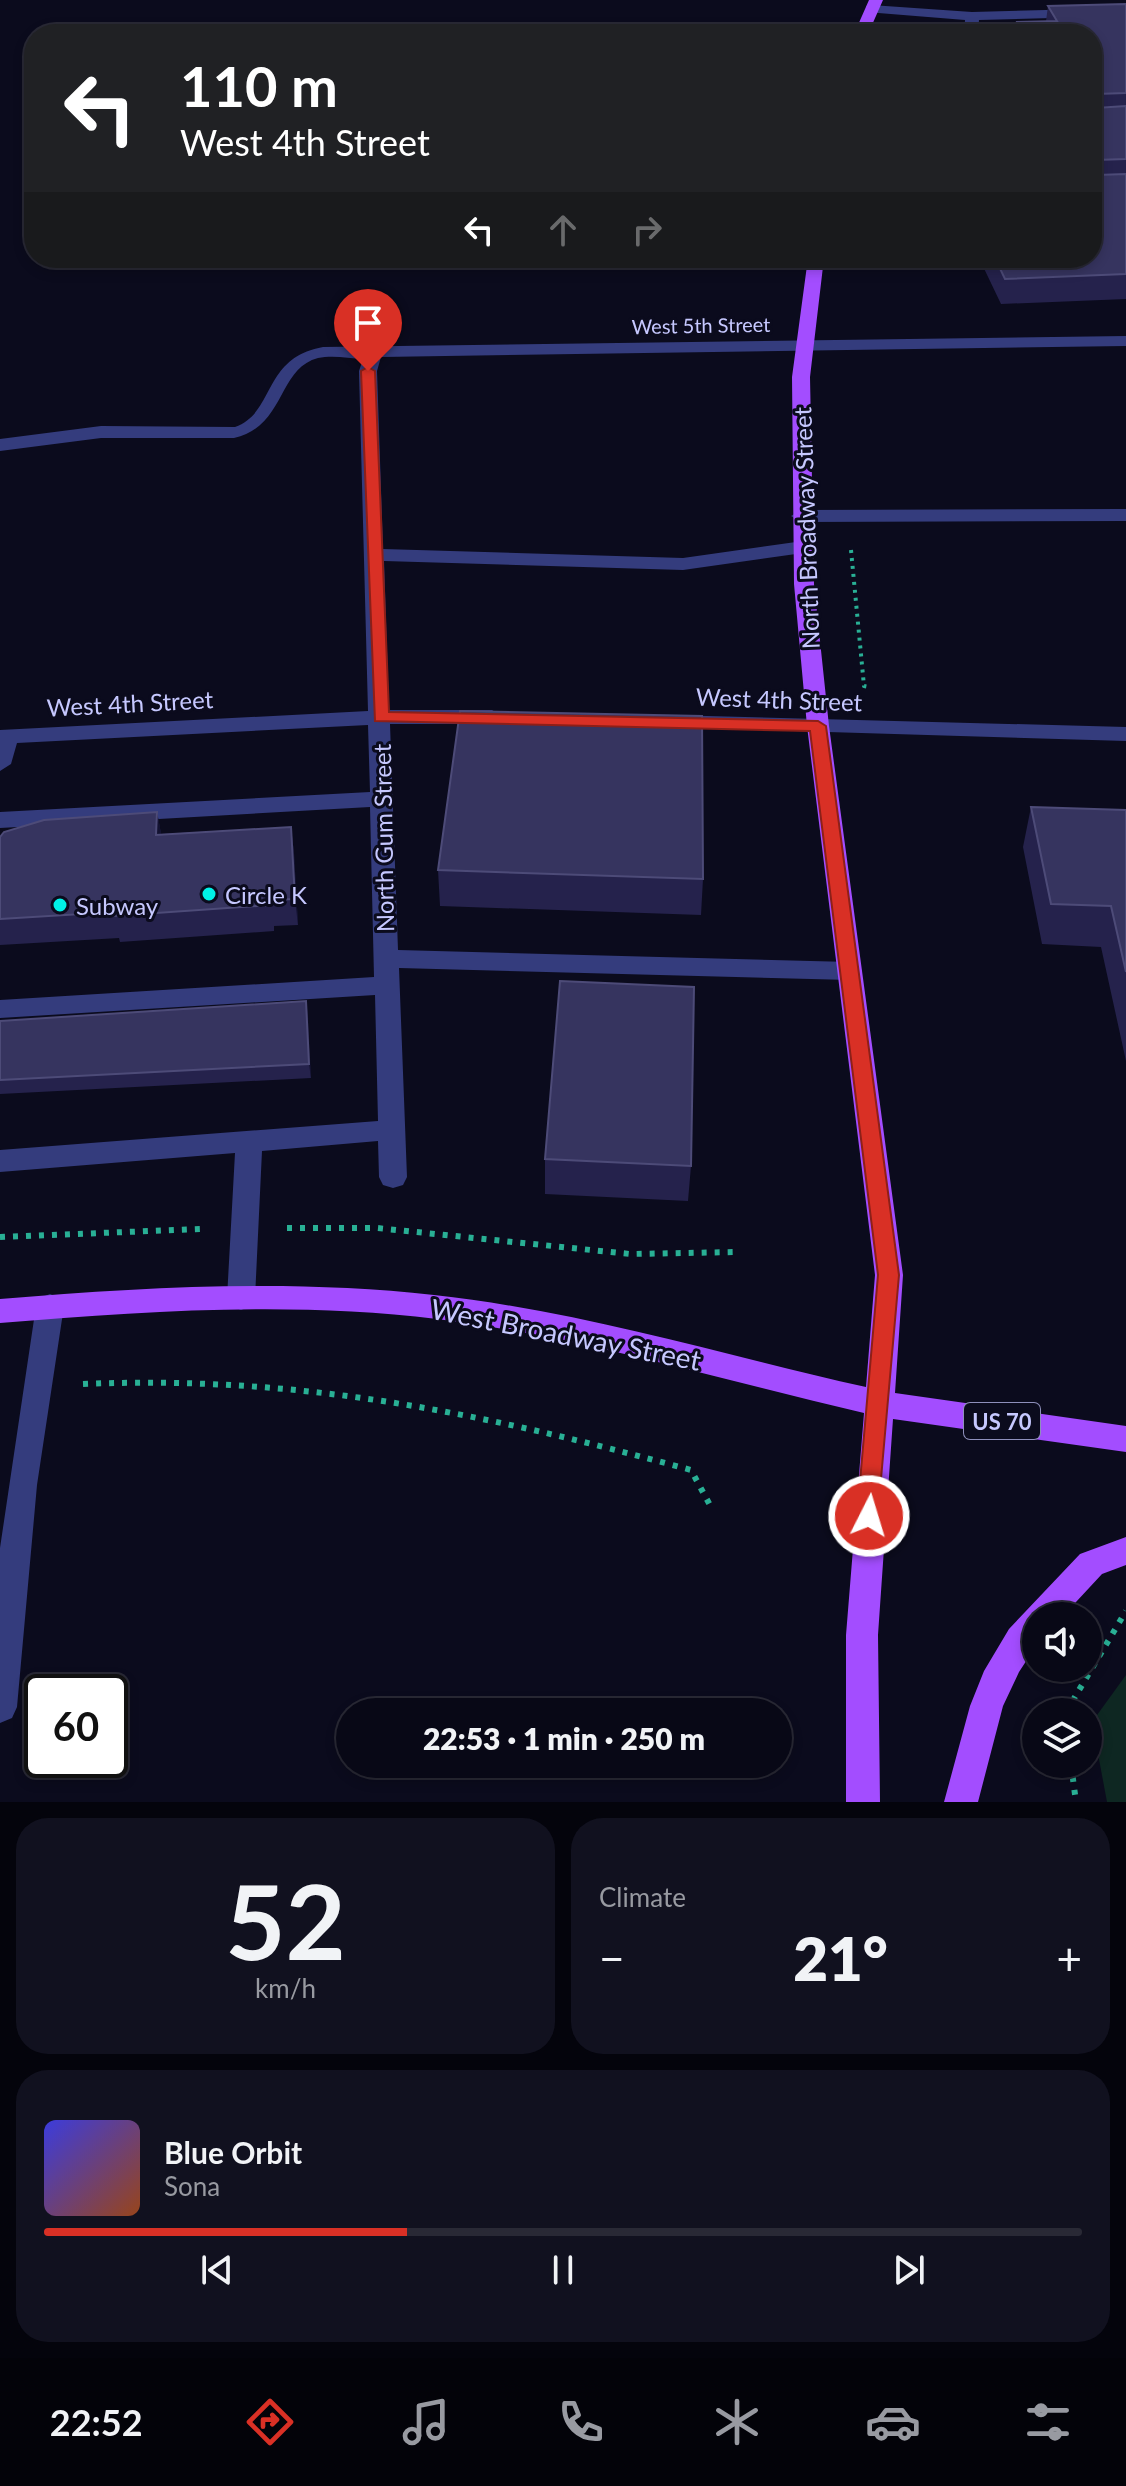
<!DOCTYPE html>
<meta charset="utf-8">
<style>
:root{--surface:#080816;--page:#11111f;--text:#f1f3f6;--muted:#989aa1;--line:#292935;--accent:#d93025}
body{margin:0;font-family:Lato,sans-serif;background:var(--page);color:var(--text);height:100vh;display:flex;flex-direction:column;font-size:30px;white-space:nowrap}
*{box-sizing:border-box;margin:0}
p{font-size:26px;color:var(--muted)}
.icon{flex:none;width:44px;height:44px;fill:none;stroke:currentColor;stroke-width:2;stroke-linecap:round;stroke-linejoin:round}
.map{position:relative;height:1802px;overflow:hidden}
.side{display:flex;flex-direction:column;gap:16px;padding:16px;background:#04040c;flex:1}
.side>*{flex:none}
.top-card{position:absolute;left:24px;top:24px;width:1078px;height:244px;border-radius:32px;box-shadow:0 4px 12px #0003,0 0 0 2px var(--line);background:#202124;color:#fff;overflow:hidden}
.tools{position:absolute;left:1022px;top:1602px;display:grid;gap:16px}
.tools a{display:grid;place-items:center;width:80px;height:80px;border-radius:50%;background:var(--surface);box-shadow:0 4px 12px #0003,0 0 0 2px var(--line);font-size:40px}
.speed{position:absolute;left:24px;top:1674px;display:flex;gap:16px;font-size:40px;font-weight:700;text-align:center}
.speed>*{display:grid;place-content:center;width:104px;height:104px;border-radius:50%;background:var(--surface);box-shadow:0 4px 12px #0003,0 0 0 2px var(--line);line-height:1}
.speed .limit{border:4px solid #111;border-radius:12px;background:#fff;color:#111}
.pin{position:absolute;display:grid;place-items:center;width:68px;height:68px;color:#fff;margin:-82px -34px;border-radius:50% 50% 50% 0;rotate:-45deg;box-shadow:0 0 8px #0007}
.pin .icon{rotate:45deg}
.me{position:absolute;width:88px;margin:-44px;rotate:5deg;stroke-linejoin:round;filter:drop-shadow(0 0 6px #0008)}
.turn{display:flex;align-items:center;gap:28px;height:168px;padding:0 24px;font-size:36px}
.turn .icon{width:104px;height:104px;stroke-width:2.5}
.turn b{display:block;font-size:56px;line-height:68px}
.lanes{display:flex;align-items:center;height:76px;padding:0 24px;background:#0003;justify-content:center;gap:40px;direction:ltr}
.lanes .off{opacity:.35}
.big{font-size:60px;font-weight:800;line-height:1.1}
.side .card{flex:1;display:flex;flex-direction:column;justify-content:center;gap:12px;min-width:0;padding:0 28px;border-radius:32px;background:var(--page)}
.side .dial{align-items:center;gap:0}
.dial b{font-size:104px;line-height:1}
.song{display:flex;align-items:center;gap:24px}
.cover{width:96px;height:96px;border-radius:12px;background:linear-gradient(135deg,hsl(240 70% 55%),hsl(20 70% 35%))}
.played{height:8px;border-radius:4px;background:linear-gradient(90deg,var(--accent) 35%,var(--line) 35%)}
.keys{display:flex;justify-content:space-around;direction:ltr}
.heat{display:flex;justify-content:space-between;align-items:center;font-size:44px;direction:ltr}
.side .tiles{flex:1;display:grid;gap:16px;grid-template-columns:1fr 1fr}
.card:last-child{grid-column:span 2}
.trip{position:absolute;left:336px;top:1698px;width:456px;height:80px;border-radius:40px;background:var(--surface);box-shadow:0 4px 12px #0003,0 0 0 2px var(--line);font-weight:800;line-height:80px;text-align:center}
.dock{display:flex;height:128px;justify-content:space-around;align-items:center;background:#030309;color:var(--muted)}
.dock .icon{width:56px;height:56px}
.dock .selected{color:var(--accent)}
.dock b{font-size:36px;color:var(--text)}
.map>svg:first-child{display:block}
.green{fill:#0e2722}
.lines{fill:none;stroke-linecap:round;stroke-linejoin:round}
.path-far1{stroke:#29b095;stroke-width:4;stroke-dasharray:3 5;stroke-linecap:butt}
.path{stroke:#29b095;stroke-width:6;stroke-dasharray:5 8;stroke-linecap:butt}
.minor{fill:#343c7d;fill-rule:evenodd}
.major{fill:#a34dff;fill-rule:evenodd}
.wall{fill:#25224c}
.shaded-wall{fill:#131231}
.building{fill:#36345f;stroke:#4d4b78;stroke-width:2}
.route{fill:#d93025;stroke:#8d1f18;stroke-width:2}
.poi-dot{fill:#00f1e7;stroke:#0b0b1d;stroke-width:3}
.labels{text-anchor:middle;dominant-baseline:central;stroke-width:6;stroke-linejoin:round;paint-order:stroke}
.far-street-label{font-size:20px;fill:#c6c8ff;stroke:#0b0b1d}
.shield{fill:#0b0b1d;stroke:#8e8fbb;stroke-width:2}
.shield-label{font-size:22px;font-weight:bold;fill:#c6c8ff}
.street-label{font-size:24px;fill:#c6c8ff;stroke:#0b0b1d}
.poi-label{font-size:24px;fill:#c6c8ff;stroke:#0b0b1d;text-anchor:start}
.near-street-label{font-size:28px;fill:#c6c8ff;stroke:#0b0b1d}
</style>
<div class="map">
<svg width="1126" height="1802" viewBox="0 0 1126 1802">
<rect width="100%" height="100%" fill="#0b0b1d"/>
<!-- green -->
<path class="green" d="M1126,1675V1802H1107L1092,1722Z"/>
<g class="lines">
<!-- path-far1 -->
<path class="path-far1" d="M851,550L864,686L869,687"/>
<!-- path -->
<path class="path" d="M287,1228H377L630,1254L737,1252
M0,1237L201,1229
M83,1384C301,1375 482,1413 691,1470L711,1507
M1066,1712L1126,1611
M1071,1764L1076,1802"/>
<!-- minor -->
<path class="minor" d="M871,5L972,12L1126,8V16L979,20L978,34H964L965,20L866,12V6Z
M1126,336V346L381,357L377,371L383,549L683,558L803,541L813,547L803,553L683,570L384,561L389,710H492L503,717L492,724H390L398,950L850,962L859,965L862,971L859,977L850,980L399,968L407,1177L403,1185L393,1188L383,1185L379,1177L378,1141L262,1151L255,1298L251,1306L241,1310L231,1306L227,1298L235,1153L0,1172V1150L378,1121L375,995L0,1018V1000L374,977L370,807L0,828V812L370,792L368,725L17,743L11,764L0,771V730L368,711L359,371L363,359C349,358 332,355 318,358C277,369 286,426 234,438H101L0,451V439L101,426L235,427C276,412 262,358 323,347Z
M1126,509V521L801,522L791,516L801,510Z
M669,715L1126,727V741L661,727L658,722Z
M50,1294L60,1298L64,1306L37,1485L17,1707L12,1718L0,1723V1548L36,1306L40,1298Z"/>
<!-- major -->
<path class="major" d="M869,0H883L868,34H854Z
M808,258H824L810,377L814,584L829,726L903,1275L895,1393L1126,1426V1452L893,1419L878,1635L880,1802H846V1635L864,1413C722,1380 581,1337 437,1319C292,1301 145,1311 0,1323V1299C145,1287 290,1279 434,1295C581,1311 723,1355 866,1387L875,1275L807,726L794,584L792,377Z
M1126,1537V1565L1102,1574L1063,1616H1036V1646L1019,1672L1003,1706L978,1802H944L970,1706L984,1671L1009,1629L1080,1554Z"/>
</g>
<!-- wall -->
<path class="wall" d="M1126,4V299L1001,304L979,258H1092V34H1001L1002,27L1017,26V22L1046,21L1048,6Z
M1031,807L1126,810V1061L1101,947L1042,944L1023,847Z
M157,812L161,834L291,827L294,853L298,925L274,926V931L120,942L119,938L0,945V837Z
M438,870L703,879L701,915L440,906Z
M306,1001L311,1078L0,1094V1021Z
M545,1159L691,1166L688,1201L545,1194Z"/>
<!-- shaded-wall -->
<path class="shaded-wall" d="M157,812L162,838L156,835Z
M291,827L294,853L298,925L295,899Z
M306,1001L308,1015L311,1078L309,1064Z"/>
<!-- building -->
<path class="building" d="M1126,4V93L1096,94L1093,105L1096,108L1126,106V159L1096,160L1093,172L1097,175L1126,174V274L1005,279L995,258H1092V34H1005L1002,27L1018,26L1017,22L1057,21L1048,6Z
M460,711L702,716L703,879L438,870Z
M1031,807L1126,810V972L1111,906L1051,904Z
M157,812L156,835L291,827L295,899L270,900V905L114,916V912L0,919V837L4,832L44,820Z
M560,981L694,987L691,1166L545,1159Z
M306,1001L309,1064L0,1080V1021Z"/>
<!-- route -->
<path class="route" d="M368,367L375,371L389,712L818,721L826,726L899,1275L877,1524L869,1527L860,1524L857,1516L878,1275L810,731L375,721L361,371Z"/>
<!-- markers -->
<g class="poi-dot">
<circle cx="209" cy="894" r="8"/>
<circle cx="60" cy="905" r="8"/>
</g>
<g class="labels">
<!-- far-street labels -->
<g class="far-street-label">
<text transform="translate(701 325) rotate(-1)">West 5th Street</text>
</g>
<!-- shield labels -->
<rect class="shield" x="964" y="1403" width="76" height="36" rx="6"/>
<g class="shield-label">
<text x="1002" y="1421">US 70</text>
</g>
<!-- street labels -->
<g class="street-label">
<text transform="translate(806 528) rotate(-92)">North Broadway Street</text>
<text transform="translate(779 699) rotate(2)">West 4th Street</text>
<text transform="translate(130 703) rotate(-3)">West 4th Street</text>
<text transform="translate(383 838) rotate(-91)">North Gum Street</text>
</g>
<!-- poi labels -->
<g class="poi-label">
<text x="225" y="894">Circle K</text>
<text x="76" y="905">Subway</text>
</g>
<!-- near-street labels -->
<g class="near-street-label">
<text transform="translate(566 1334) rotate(11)">West Broadway Street</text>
</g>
</g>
</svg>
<div class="tools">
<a><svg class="icon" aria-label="sound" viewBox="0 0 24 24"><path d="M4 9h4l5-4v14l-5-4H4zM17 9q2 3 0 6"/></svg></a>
<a><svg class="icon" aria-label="layers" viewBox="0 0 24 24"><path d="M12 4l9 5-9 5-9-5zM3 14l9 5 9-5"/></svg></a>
</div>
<div class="speed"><div class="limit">60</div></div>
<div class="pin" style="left:368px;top:371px;background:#d93025"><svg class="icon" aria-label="arrive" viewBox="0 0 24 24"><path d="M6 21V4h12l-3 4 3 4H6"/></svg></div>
<svg class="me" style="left:869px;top:1516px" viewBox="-20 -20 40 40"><circle r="17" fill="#d93025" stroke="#fff" stroke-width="3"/><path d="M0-11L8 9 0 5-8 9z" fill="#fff"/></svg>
<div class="trip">22:53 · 1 min · 250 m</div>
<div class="top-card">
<div class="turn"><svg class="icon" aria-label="left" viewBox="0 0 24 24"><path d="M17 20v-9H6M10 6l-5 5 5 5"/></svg><div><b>110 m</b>West 4th Street</div></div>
<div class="lanes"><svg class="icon" aria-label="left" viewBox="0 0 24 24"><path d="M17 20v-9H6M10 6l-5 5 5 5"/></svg><svg class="icon off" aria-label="ahead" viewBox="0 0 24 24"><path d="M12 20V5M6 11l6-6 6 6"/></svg><svg class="icon off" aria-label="right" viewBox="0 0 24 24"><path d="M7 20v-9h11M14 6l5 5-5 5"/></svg></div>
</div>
</div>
<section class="side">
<div class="tiles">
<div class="card dial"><b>52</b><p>km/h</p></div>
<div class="card"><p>Climate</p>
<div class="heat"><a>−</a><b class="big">21°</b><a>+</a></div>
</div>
<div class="card">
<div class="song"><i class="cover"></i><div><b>Blue Orbit</b><p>Sona</p></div></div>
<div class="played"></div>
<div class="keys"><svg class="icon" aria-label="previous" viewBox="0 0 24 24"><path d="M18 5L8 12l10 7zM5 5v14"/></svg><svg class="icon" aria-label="pause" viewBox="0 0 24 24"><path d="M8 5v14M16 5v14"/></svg><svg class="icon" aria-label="next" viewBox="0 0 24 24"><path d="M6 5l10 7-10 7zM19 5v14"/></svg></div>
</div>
</div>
</section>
<nav class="dock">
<b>22:52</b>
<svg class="icon selected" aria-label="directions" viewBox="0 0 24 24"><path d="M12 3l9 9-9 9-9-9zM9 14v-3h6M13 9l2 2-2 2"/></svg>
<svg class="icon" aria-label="music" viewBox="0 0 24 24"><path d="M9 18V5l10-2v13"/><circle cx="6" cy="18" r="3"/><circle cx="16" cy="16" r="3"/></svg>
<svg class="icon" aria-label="phone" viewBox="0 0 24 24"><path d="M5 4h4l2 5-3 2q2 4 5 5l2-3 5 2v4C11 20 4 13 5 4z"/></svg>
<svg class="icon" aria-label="climate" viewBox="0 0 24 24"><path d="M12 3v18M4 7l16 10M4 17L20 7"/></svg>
<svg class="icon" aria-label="car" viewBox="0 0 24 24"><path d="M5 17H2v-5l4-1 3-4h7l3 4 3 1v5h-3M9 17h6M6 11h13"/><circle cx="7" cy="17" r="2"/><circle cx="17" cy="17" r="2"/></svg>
<svg class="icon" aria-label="filters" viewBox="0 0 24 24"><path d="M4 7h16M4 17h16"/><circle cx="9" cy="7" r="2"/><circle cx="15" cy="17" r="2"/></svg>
</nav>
